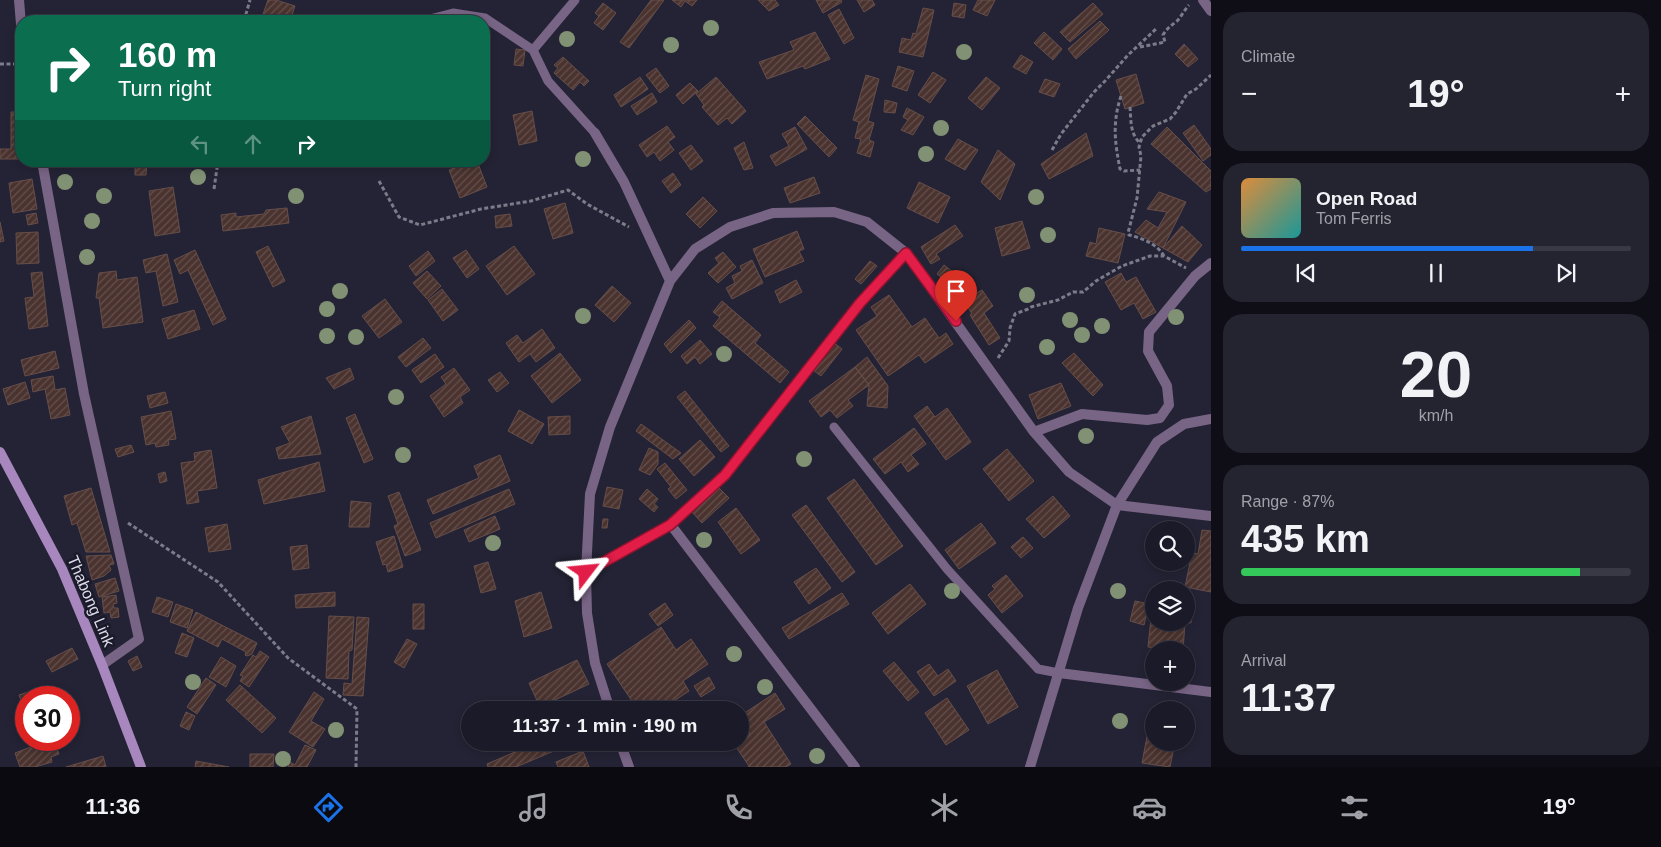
<!DOCTYPE html>
<meta charset="utf-8">
<style>
:root{--surface:#1b1a28;--page:#242330;--text:#f1f3f6;--muted:#a0a1a8;--line:#393845;--accent:#1a73e8}
body{margin:0;font-family:Arial,sans-serif;background:var(--page);color:var(--text);height:100vh;display:flex;flex-direction:column;font-size:19px;white-space:nowrap}
*{box-sizing:border-box;margin:0}
p{font-size:16px;color:var(--muted)}
.icon{flex:none;width:28px;height:28px;fill:none;stroke:currentColor;stroke-width:2;stroke-linecap:round;stroke-linejoin:round}
.map{position:relative;flex:1;overflow:hidden}
.details{display:flex;flex-direction:column;gap:12px;padding:12px;background:#0f0e16;width:450px}
.details>*{flex:none}
.top-card{position:absolute;left:15px;top:15px;width:475px;height:152px;border-radius:20px;box-shadow:0 2px 8px #0003,0 0 0 1px var(--line);background:#0b6e4f;color:#fff;overflow:hidden}
.buttons{position:absolute;left:1145px;top:521px;display:grid;gap:10px}
.buttons a{display:grid;place-items:center;width:50px;height:50px;border-radius:50%;background:var(--surface);box-shadow:0 2px 8px #0003,0 0 0 1px var(--line);font-size:25px}
.speed{position:absolute;left:15px;top:686px;display:flex;gap:10px;font-size:25px;font-weight:700;text-align:center}
.speed>*{display:grid;place-content:center;width:65px;height:65px;border-radius:50%;background:var(--surface);box-shadow:0 2px 8px #0003,0 0 0 1px var(--line);line-height:1}
.speed .limit{border:8px solid #d22;background:#fff;color:#111}
.pin{position:absolute;display:grid;place-items:center;width:42px;height:42px;color:#fff;margin:-51px -21px;border-radius:50% 50% 50% 0;rotate:-45deg;box-shadow:0 0 5px #0007}
.pin .icon{rotate:45deg}
.me{position:absolute;width:55px;margin:-28px;rotate:61deg;stroke-linejoin:round;filter:drop-shadow(0 0 4px #0008)}
.turn{display:flex;align-items:center;gap:18px;height:105px;padding:0 20px;font-size:22px}
.turn .icon{width:65px;height:65px;stroke-width:2.5}
.turn b{display:block;font-size:35px;line-height:42px}
.lanes{display:flex;align-items:center;height:48px;padding:0 20px;background:#0003;justify-content:center;gap:25px;direction:ltr}
.lanes .off{opacity:.35}
.big{font-size:38px;font-weight:700;line-height:1.1}
.details .widget{flex:1;display:flex;flex-direction:column;justify-content:center;gap:8px;min-width:0;padding:0 18px;border-radius:20px;background:var(--page)}
.details .dial{align-items:center;gap:0}
.dial b{font-size:65px;line-height:1}
.song{display:flex;align-items:center;gap:15px}
.cover{width:60px;height:60px;border-radius:8px;background:linear-gradient(135deg,hsl(30 70% 55%),hsl(180 70% 35%))}
.played{height:5px;border-radius:2px;background:linear-gradient(90deg,var(--accent) 75%,var(--line) 75%)}
.keys{display:flex;justify-content:space-around;direction:ltr}
.heat{display:flex;justify-content:space-between;align-items:center;font-size:28px;direction:ltr}
.charge{height:8px;border-radius:4px;background:linear-gradient(90deg,#34c759 87%,var(--line) 0)}
.trip{position:absolute;left:461px;top:701px;width:288px;height:50px;border-radius:25px;background:var(--surface);box-shadow:0 2px 8px #0003,0 0 0 1px var(--line);font-weight:700;line-height:50px;text-align:center}
.tabs{display:flex;height:80px;justify-content:space-around;align-items:center;background:#0b0a10;color:var(--muted)}
.tabs .icon{width:35px;height:35px}
.tabs .current{color:var(--accent)}
.tabs b{font-size:22px;color:var(--text)}
main{display:flex;flex:1;min-height:0}
.map>svg:first-child{display:block}
.building{fill:url(#building-hatch);stroke:#664e49}
.lines{fill:none;stroke-linecap:round;stroke-linejoin:round}
.path{stroke:#7b7b8a;stroke-width:3;stroke-dasharray:4 2.5;stroke-linecap:butt}
.lane{stroke:#786485;stroke-width:9}
.street{stroke:#786485;stroke-width:10}
.secondary{stroke:#a787bd;stroke-width:10}
.tree{fill:#819274}
.route-casing{stroke:#92132f;stroke-width:12}
.route{stroke:#e11d48;stroke-width:9}
.labels{text-anchor:middle;dominant-baseline:central;stroke-width:5;stroke-linejoin:round;paint-order:stroke}
.street-label{font-size:16px;fill:#dedeea;stroke:#1b1a2b}
</style>
<main>
<div class="map">
<svg width="1211" height="767" viewBox="0 0 1211 767">
<defs>
<pattern id="building-hatch" width="6" height="6" patternUnits="userSpaceOnUse" patternTransform="scale(1.25)"><rect width="6" height="6" fill="#4a332f"/><path d="M-1 1l2-2M0 6l6-6M5 7l2-2" fill="none" stroke="#64504d"/></pattern>
</defs>
<rect width="100%" height="100%" fill="#242335"/>
<!-- building -->
<path class="building" d="M268,0H276L295,6L290,21H278L262,17Z
M651,0H664L629,48L620,42Z
M672,0H697L692,6L685,1L681,7Z
M758,0H775L779,5L769,11Z
M816,0H841L842,2L823,13Z
M857,0H872L875,5L864,12Z
M978,0H995L987,16L973,10Z
M603,3L616,13L603,30L594,23L599,16L595,13Z
M954,3L966,5L964,18L952,16Z
M1093,3L1103,14L1070,42L1060,32Z
M923,8L934,10L923,57L899,52L902,38L911,40L913,33L916,34Z
M839,9L854,38L844,44L828,15Z
M1100,21L1109,30L1076,59L1068,49Z
M815,32L830,59L805,69L803,66L767,79L759,62L794,50L790,42Z
M1044,32L1062,49L1053,60L1034,43Z
M1184,44L1198,59L1188,67L1175,54Z
M516,49L525,50L523,66L514,65Z
M1021,55L1033,62L1026,74L1013,67Z
M563,57L589,81L584,86L580,82L573,90L554,73L558,68L554,65Z
M898,66L914,71L907,91L892,86Z
M656,68L669,86L660,93L646,75Z
M933,72L946,80L930,103L918,95Z
M1136,74L1144,103L1125,109L1116,80Z
M866,75L879,79L868,121L874,123L869,140L874,142L870,157L857,153L861,139L855,138L859,122L853,120Z
M640,77L648,89L621,107L614,95Z
M716,77L746,111L732,124L727,118L718,125L702,107L704,105L696,94Z
M986,77L1000,88L982,110L968,98Z
M1045,79L1060,84L1054,97L1039,92Z
M690,83L698,91L683,104L676,95Z
M652,93L657,102L637,115L631,106Z
M885,100L897,103L895,113L884,112Z
M907,108L924,117L913,135L901,130L908,120L903,117Z
M532,111L537,141L519,145L513,115Z
M11,112H21V159H0V149H11Z
M805,116L837,148L829,157L797,124Z
M1194,125L1211,149V155L1203,161L1183,133Z
M667,126L675,137L668,142L674,150L660,161L654,152L647,157L639,145Z
M795,127L807,149L776,166L770,156L789,146L782,134Z
M1167,127L1211,171V189L1206,192L1151,144Z
M1086,133L1093,156L1049,179L1041,164Z
M958,139L978,150L965,170L945,159Z
M744,142L753,168L744,170L734,148Z
M691,145L703,161L691,170L679,153Z
M998,150L1015,164L1000,200L981,182Z
M135,161L147,162L146,175H135Z
M472,161H477L487,187L460,198L449,170Z
M673,173L681,185L671,193L662,181Z
M814,177L820,193L790,203L784,188Z
M32,179L37,209L13,213L9,183Z
M919,182L950,197L938,223L907,208Z
M173,187L180,232L155,236L149,191Z
M1159,192L1186,202L1163,248L1135,232L1146,220L1158,228L1167,212L1147,209Z
M703,197L717,211L700,228L686,214Z
M565,203L573,233L553,239L544,209Z
M287,208L289,223L223,231L221,215L236,213V217L264,214L266,210Z
M36,213L38,223L28,225L26,215Z
M510,214L512,226L496,228L495,216Z
M1022,221L1030,248L1002,256L995,228Z
M0,222L4,241L0,242Z
M955,225L963,236L936,254L940,259L931,264L921,247Z
M1182,226L1202,245L1188,262L1163,248Z
M1099,228L1125,234L1118,263L1086,256L1090,242L1096,244Z
M797,231L804,249L799,251L804,261L765,277L753,249Z
M38,232L39,263L17,264L16,233Z
M268,246L285,281L273,287L256,252Z
M514,246L535,274L507,295L486,266Z
M195,250L226,319L213,325L188,270L180,274L174,260Z
M466,250L479,269L467,278L453,258Z
M428,251L435,261L416,276L409,266Z
M723,252L736,267L718,283L708,273L719,263L715,258Z
M167,254L178,302L163,306L156,271L146,273L143,260Z
M752,260L763,283L732,299L726,288L735,283L732,276L742,271L740,266Z
M870,261L877,266L861,284L855,279Z
M944,265L959,277L952,286L937,274Z
M116,271L117,280L137,277L143,322L103,328L99,298H96L99,273Z
M427,271L441,286L427,299L413,283Z
M42,272L48,326L29,329L25,298L34,297L31,273Z
M1121,273L1126,282L1136,277L1156,312L1143,319L1134,303L1121,310L1105,282Z
M796,280L802,292L780,303L775,291Z
M612,286L631,303L614,322L595,305Z
M442,289L458,310L443,321L428,300Z
M982,290L993,306L984,313L1000,338L989,345L970,315L972,314L964,301Z
M889,295L912,327L925,318L939,338L946,333L953,344L925,363L919,355L888,376L856,330L877,316L871,307Z
M385,299L402,322L379,338L362,316Z
M722,301L761,335L755,343L789,372L780,383L713,326L720,317L713,312Z
M194,310L200,329L168,339L162,319Z
M689,320L696,328L671,353L664,344Z
M542,329L555,348L536,362L530,354L519,362L506,343L517,335L523,343Z
M423,338L431,348L406,367L398,357Z
M700,340L712,354L700,364L695,357L687,364L681,356Z
M833,342L842,349L821,376L813,370Z
M55,351L59,368L25,376L21,360Z
M560,353L581,380L552,403L531,376Z
M1074,353L1103,385L1093,396L1062,363Z
M435,354L444,367L421,383L412,370Z
M867,357L888,386L887,408L867,406L869,385L855,367Z
M855,367L869,385L848,400L853,406L837,418L830,410L821,417L809,401Z
M350,368L354,379L334,389L326,378Z
M454,368L470,390L460,397L463,403L444,417L430,396L446,384L441,377Z
M500,372L509,383L497,392L488,380Z
M53,376L55,390L65,388L70,415L51,419L45,389L33,392L31,380Z
M25,382L30,398L8,405L3,389Z
M1061,383L1071,406L1038,419L1029,395Z
M685,391L729,446L721,452L677,397Z
M165,392L168,403L150,408L147,396Z
M927,406L935,417L947,408L971,442L946,460L914,416Z
M519,410L544,424L532,444L508,431Z
M171,411L176,439L168,440L169,445L156,447L155,443L146,445L141,417Z
M355,414L373,459L364,463L346,418Z
M311,416L321,454L279,459L276,448L290,443L281,427Z
M570,416V434L549,435L548,417Z
M641,424L681,453L673,459L636,431Z
M914,428L926,444L911,455L919,464L908,472L901,462L885,474L873,459Z
M700,440L715,457L694,476L679,459Z
M131,445L134,452L118,457L115,449Z
M649,448L658,452V464L650,475L639,470Z
M1007,449L1034,481L1009,501L983,469Z
M211,450L217,488L197,491L199,502L187,504L181,463L195,461L194,453Z
M500,455L510,481L433,514L427,500L479,478L474,466Z
M319,462L325,491L264,504L258,480Z
M665,463L687,490L676,499L668,489L671,487L657,469Z
M165,472L167,481L160,483L158,474Z
M854,479L903,546L876,565L827,498Z
M717,486L729,498L702,523L691,511Z
M607,487L623,490L619,509L603,506Z
M91,488L110,552H86L77,523L72,525L64,496Z
M509,489L515,504L436,538L430,523Z
M647,489L658,499L654,504L658,507L654,512L639,499Z
M399,492L421,550L405,556L394,526L398,524L388,496Z
M1053,496L1070,516L1044,538L1026,519Z
M351,501L371,503L369,527H349Z
M806,505L855,572L842,582L792,515Z
M736,508L760,540L741,554L718,522Z
M495,516L500,529L469,542L464,530Z
M603,519H608L607,528H602Z
M981,523L996,543L959,569L945,550Z
M227,524L231,549L209,552L205,528Z
M1202,530L1211,531V592L1185,587L1192,553L1198,554Z
M394,536L403,567L388,572L386,564L383,565L376,542Z
M1023,537L1033,548L1021,558L1011,547Z
M307,545L309,568L293,570L290,547Z
M111,555L114,564L109,565L111,570L104,576L92,580L86,556Z
M488,562L496,589L481,593L474,566Z
M816,568L831,588L809,604L794,582Z
M1006,575L1023,596L1002,613L988,595L995,589L992,586Z
M115,578L119,591L99,597L95,584Z
M910,584L926,604L888,634L872,613Z
M335,592V606L296,608L295,595Z
M541,592L552,628L524,637L515,601Z
M842,593L849,604L789,639L782,628Z
M116,595L117,603L113,604L114,608H118L119,617L111,618L110,612L104,613L102,597Z
M157,597L173,602L168,617L152,612Z
M1135,601L1149,604L1144,625L1130,621Z
M665,603L673,615L658,626L649,614Z
M176,604L193,610L187,628L170,622Z
M413,604H424V629H413Z
M1186,608L1192,609L1191,623H1185L1183,650L1148,647L1151,618L1154,617V622H1186Z
M196,612L257,643L252,654L247,656L245,655L246,652L222,639L218,647L187,631Z
M329,616L354,617L352,650L349,651L348,679L326,678Z
M357,617L369,618L363,696L343,695L344,683L352,684Z
M661,627L676,650L691,639L708,664L683,681L689,691L660,710H656L651,702L638,710L607,664Z
M182,633L194,638L187,657L175,653Z
M407,639L417,644L404,668L394,662Z
M72,648L78,659L52,672L46,661Z
M260,651L269,657L249,687L240,681L243,676L240,675L253,655L256,657Z
M137,656L142,667L133,671L128,661Z
M221,657L236,666L226,687L209,677Z
M577,660L589,684L540,707L529,683Z
M894,662L919,692L908,701L883,671Z
M929,664L938,676L948,669L956,681L934,696L917,672Z
M997,670L1018,707L988,724L967,686Z
M709,677L715,688L701,697L694,686Z
M206,678L216,685L197,714L187,707Z
M240,685L276,718L262,733L226,700Z
M40,688L43,698H26V715L19,695Z
M314,692L324,699L311,721L325,729L313,747L289,732Z
M775,693L785,709L764,722L791,764L786,767H748L749,766L736,747L750,734L740,716Z
M947,698L969,730L946,745L925,713Z
M1152,710H1154V742H1175L1170,767L1142,763Z
M186,712L195,716L189,730L180,726Z
M35,740L64,741L55,744L59,754L51,757L52,762L35,767H20L15,753L36,745Z
M538,742H575L516,767H488L487,764Z
M305,745L316,750L307,767H288L290,762L295,765Z
M583,751L589,767H558L556,762Z
M250,754H274L273,767H250Z
M103,756L106,767H66Z
M196,761L229,767H195Z"/>
<g class="lines">
<!-- path -->
<path class="path" d="M244,21L250,0
M1140,47L1165,42L1163,35C1166,29 1171,26 1177,21C1181,17 1185,9 1189,5
M0,64H21
M1121,96C1112,123 1115,143 1120,169L1124,171L1140,170
M1130,107C1131,120 1130,134 1140,143
M1052,150L1061,134L1094,92L1105,81L1128,55L1157,28
M379,181L399,217L420,225L481,209L531,201L568,190L587,204L629,227
M214,189L218,161
M1164,256C1157,244 1142,238 1129,235L1128,233L1137,198L1141,156L1139,147L1142,137L1153,126L1170,119L1176,112L1187,94L1196,89L1211,75
M998,358L1009,341L1010,328L1015,314L1028,309L1031,307L1058,300L1073,292H1083L1096,281L1122,266L1150,256H1164L1186,268
M128,523L218,582L288,658L357,709L356,767"/>
<!-- lane -->
<path class="lane" d="M422,21L453,13L485,18L533,50L548,81L595,133
M533,50L575,0
M834,427L947,569L1038,669L1059,673
M671,525L725,475L860,303L906,253"/>
<!-- street -->
<path class="street" d="M19,0L21,24
M1203,0L1211,11
M595,133L624,182L670,281
M42,161L84,394L139,639L102,665
M1034,432L1082,414L1147,420L1160,418L1169,405L1167,386L1148,351L1149,332L1195,276L1211,263
M586,572L671,525L855,767
M1059,673L1211,692
M610,710L595,663L587,613L586,572L590,494L610,427L670,281L695,249L730,227L773,213L834,212L867,222L906,253L1034,432L1069,472L1117,505L1211,516
M620,742L629,767
M1030,767L1078,608L1117,505L1157,442L1184,424L1211,419"/>
<!-- secondary -->
<path class="secondary" d="M0,452L62,569L102,665L141,767"/>
</g>
<!-- trees -->
<g class="tree">
<circle cx="711" cy="28" r="8"/>
<circle cx="567" cy="39" r="8"/>
<circle cx="671" cy="45" r="8"/>
<circle cx="964" cy="52" r="8"/>
<circle cx="941" cy="128" r="8"/>
<circle cx="926" cy="154" r="8"/>
<circle cx="583" cy="159" r="8"/>
<circle cx="198" cy="177" r="8"/>
<circle cx="65" cy="182" r="8"/>
<circle cx="104" cy="196" r="8"/>
<circle cx="296" cy="196" r="8"/>
<circle cx="1036" cy="197" r="8"/>
<circle cx="92" cy="221" r="8"/>
<circle cx="1048" cy="235" r="8"/>
<circle cx="87" cy="257" r="8"/>
<circle cx="340" cy="291" r="8"/>
<circle cx="1027" cy="295" r="8"/>
<circle cx="327" cy="309" r="8"/>
<circle cx="583" cy="316" r="8"/>
<circle cx="1176" cy="317" r="8"/>
<circle cx="1070" cy="320" r="8"/>
<circle cx="1102" cy="326" r="8"/>
<circle cx="1082" cy="335" r="8"/>
<circle cx="327" cy="336" r="8"/>
<circle cx="356" cy="337" r="8"/>
<circle cx="1047" cy="347" r="8"/>
<circle cx="724" cy="354" r="8"/>
<circle cx="396" cy="397" r="8"/>
<circle cx="1086" cy="436" r="8"/>
<circle cx="403" cy="455" r="8"/>
<circle cx="804" cy="459" r="8"/>
<circle cx="704" cy="540" r="8"/>
<circle cx="493" cy="543" r="8"/>
<circle cx="952" cy="591" r="8"/>
<circle cx="1118" cy="591" r="8"/>
<circle cx="734" cy="654" r="8"/>
<circle cx="193" cy="682" r="8"/>
<circle cx="765" cy="687" r="8"/>
<circle cx="1120" cy="721" r="8"/>
<circle cx="336" cy="730" r="8"/>
<circle cx="817" cy="756" r="8"/>
<circle cx="283" cy="759" r="8"/>
</g>
<g class="lines">
<!-- route casing -->
<g class="route-casing">
<path id="route" d="M586,572L670,525L725,475L860,303L906,253L956,321"/>
</g>
<!-- route -->
<use href="#route" class="route"/>
</g>
<g class="labels">
<!-- street labels -->
<g class="street-label">
<text transform="translate(91 601) rotate(67)">Thabong Link</text>
</g>
</g>
</svg>
<div class="buttons">
<a><svg class="icon" aria-label="search" viewBox="0 0 24 24"><circle cx="10" cy="10" r="6"/><path d="M15 15l6 6"/></svg></a>
<a><svg class="icon" aria-label="layers" viewBox="0 0 24 24"><path d="M12 4l9 5-9 5-9-5zM3 14l9 5 9-5"/></svg></a>
<a>+</a>
<a>−</a>
</div>
<div class="speed"><div class="limit">30</div></div>
<div class="pin" style="left:956px;top:321px;background:#d93025"><svg class="icon" aria-label="arrive" viewBox="0 0 24 24"><path d="M6 21V4h12l-3 4 3 4H6"/></svg></div>
<svg class="me" style="left:586px;top:572px" viewBox="-20 -20 40 40"><path d="M0-17L14 15 0 8-14 15z" fill="#e11d48" stroke="#fff" stroke-width="4"/></svg>
<div class="trip">11:37 · 1 min · 190 m</div>
<div class="top-card">
<div class="turn"><svg class="icon" aria-label="right" viewBox="0 0 24 24"><path d="M7 20v-9h11M14 6l5 5-5 5"/></svg><div><b>160 m</b>Turn right</div></div>
<div class="lanes"><svg class="icon off" aria-label="left" viewBox="0 0 24 24"><path d="M17 20v-9H6M10 6l-5 5 5 5"/></svg><svg class="icon off" aria-label="ahead" viewBox="0 0 24 24"><path d="M12 20V5M6 11l6-6 6 6"/></svg><svg class="icon" aria-label="right" viewBox="0 0 24 24"><path d="M7 20v-9h11M14 6l5 5-5 5"/></svg></div>
</div>
</div>
<section class="details">
<div class="widget"><p>Climate</p>
<div class="heat"><a>−</a><b class="big">19°</b><a>+</a></div>
</div>
<div class="widget">
<div class="song"><i class="cover"></i><div><b>Open Road</b><p>Tom Ferris</p></div></div>
<div class="played"></div>
<div class="keys"><svg class="icon" aria-label="previous" viewBox="0 0 24 24"><path d="M18 5L8 12l10 7zM5 5v14"/></svg><svg class="icon" aria-label="pause" viewBox="0 0 24 24"><path d="M8 5v14M16 5v14"/></svg><svg class="icon" aria-label="next" viewBox="0 0 24 24"><path d="M6 5l10 7-10 7zM19 5v14"/></svg></div>
</div>
<div class="widget dial"><b>20</b><p>km/h</p></div>
<div class="widget"><p>Range · 87%</p><b class="big">435 km</b><div class="charge"></div></div>
<div class="widget"><p>Arrival</p><b class="big">11:37</b></div>
</section>
</main>
<nav class="tabs">
<b>11:36</b>
<svg class="icon current" aria-label="directions" viewBox="0 0 24 24"><path d="M12 3l9 9-9 9-9-9zM9 14v-3h6M13 9l2 2-2 2"/></svg>
<svg class="icon" aria-label="music" viewBox="0 0 24 24"><path d="M9 18V5l10-2v13"/><circle cx="6" cy="18" r="3"/><circle cx="16" cy="16" r="3"/></svg>
<svg class="icon" aria-label="phone" viewBox="0 0 24 24"><path d="M5 4h4l2 5-3 2q2 4 5 5l2-3 5 2v4C11 20 4 13 5 4z"/></svg>
<svg class="icon" aria-label="climate" viewBox="0 0 24 24"><path d="M12 3v18M4 7l16 10M4 17L20 7"/></svg>
<svg class="icon" aria-label="car" viewBox="0 0 24 24"><path d="M5 17H2v-5l4-1 3-4h7l3 4 3 1v5h-3M9 17h6M6 11h13"/><circle cx="7" cy="17" r="2"/><circle cx="17" cy="17" r="2"/></svg>
<svg class="icon" aria-label="filters" viewBox="0 0 24 24"><path d="M4 7h16M4 17h16"/><circle cx="9" cy="7" r="2"/><circle cx="15" cy="17" r="2"/></svg>
<b>19°</b>
</nav>
